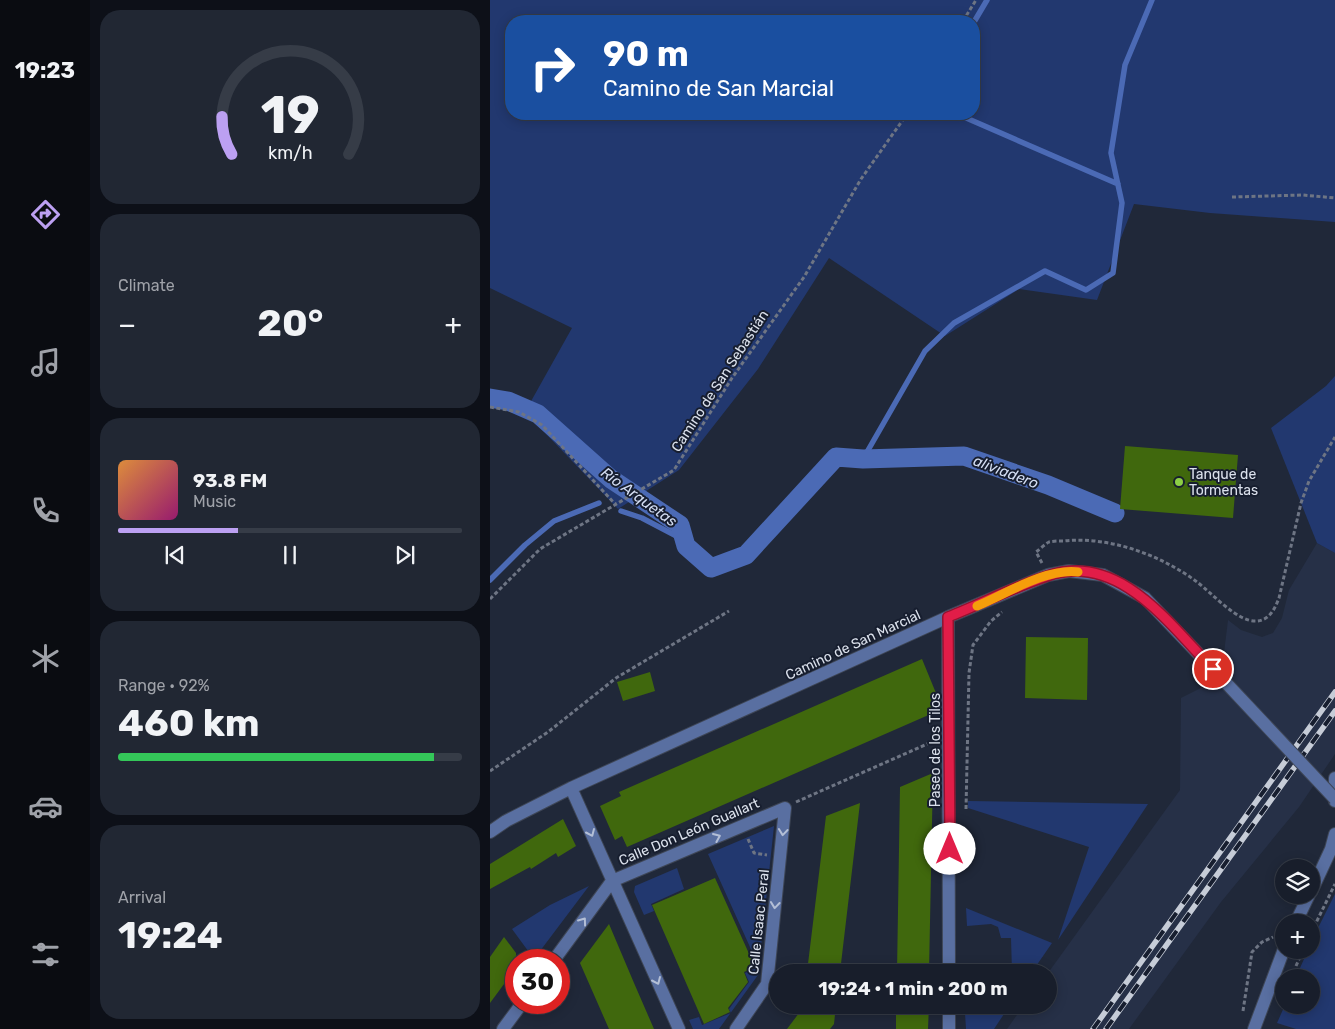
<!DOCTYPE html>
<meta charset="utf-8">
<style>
:root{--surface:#181e2b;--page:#212733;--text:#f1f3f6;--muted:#9fa2a9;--line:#363c47;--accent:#bca0f2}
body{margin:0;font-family:Rubik,sans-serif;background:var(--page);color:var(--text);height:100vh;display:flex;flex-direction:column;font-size:19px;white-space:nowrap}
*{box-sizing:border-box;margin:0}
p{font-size:16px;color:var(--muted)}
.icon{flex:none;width:28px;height:28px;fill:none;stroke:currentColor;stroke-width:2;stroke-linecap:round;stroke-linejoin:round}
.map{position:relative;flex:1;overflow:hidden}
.details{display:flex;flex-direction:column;gap:10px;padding:10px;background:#0d1018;width:400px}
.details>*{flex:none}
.top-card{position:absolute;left:15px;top:15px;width:475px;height:105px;border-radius:20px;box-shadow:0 2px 12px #0003,0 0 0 1px var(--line);background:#1a4fa0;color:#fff;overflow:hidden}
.tools{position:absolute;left:785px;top:859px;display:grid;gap:10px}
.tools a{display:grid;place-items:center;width:45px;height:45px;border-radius:50%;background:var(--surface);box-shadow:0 2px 12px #0003,0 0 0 1px var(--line);font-size:25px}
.speed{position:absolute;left:15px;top:949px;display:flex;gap:10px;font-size:25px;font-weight:700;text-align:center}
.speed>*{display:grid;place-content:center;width:65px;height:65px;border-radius:50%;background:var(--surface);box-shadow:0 2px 12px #0003,0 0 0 1px var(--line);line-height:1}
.speed .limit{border:8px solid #d22;background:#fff;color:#111}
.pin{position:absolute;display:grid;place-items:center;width:42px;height:42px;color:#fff;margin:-21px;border:2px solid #fff;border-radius:50%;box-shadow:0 1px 5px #0007}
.me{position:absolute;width:55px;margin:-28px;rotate:0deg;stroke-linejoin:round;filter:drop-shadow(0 0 4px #0008)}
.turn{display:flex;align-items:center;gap:18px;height:105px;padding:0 15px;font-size:22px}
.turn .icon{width:65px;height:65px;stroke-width:2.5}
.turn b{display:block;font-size:35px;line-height:42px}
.big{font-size:38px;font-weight:700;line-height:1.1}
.details .widget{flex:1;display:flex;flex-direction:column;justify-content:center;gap:8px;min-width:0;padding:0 18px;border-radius:20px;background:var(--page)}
.details .dial{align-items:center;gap:0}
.dial svg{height:130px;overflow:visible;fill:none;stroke:var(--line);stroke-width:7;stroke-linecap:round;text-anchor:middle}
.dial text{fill:var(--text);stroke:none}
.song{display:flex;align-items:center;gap:15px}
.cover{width:60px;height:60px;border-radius:8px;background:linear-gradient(135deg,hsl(30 70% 55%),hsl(320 70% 35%))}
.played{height:5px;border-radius:2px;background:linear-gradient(90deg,var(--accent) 35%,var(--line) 35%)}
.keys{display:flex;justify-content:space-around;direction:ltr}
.heat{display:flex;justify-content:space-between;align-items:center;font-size:28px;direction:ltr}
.charge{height:8px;border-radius:4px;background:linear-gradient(90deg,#34c759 92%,var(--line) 0)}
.trip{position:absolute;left:279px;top:964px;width:288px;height:50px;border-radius:25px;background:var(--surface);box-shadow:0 2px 12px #0003,0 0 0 1px var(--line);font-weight:700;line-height:50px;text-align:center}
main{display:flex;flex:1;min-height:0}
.menu{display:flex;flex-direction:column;width:90px;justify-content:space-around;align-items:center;background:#0a0c11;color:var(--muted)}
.menu .icon{width:35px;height:35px}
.menu .active{color:var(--accent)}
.menu b{font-size:22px;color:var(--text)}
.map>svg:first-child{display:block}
.built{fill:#263047}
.green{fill:#22386f;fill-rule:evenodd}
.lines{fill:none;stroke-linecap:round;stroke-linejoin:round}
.stream{stroke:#4b6ab5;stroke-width:5.5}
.canal{stroke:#4b6ab5;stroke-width:19}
.building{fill:#40680d}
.minor-casing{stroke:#3e4656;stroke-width:14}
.path{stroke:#6e7584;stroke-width:3;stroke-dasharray:4 2.5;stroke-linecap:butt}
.minor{stroke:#596fa1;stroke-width:12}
.rail-casing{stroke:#c6ccd7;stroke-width:5.5}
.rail{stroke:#171e2f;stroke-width:4;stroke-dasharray:11;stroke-linecap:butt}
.minor-bridge-casing{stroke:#3e4656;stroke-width:14;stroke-linecap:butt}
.minor-bridge{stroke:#596fa1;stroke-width:12}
.oneway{stroke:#b4bfd6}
.route-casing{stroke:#92132f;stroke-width:12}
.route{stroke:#e11d48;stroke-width:9}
.slow{stroke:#f59e0b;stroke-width:9}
.poi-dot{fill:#8cce45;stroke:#171e2f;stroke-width:2}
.labels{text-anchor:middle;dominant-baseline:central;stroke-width:4;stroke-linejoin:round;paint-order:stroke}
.street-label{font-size:14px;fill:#dbe1ec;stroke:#171e2f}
.poi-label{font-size:14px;fill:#dbe1ec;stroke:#171e2f;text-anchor:start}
.water-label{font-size:15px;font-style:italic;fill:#d3ddf2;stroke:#171e2f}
</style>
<main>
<nav class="menu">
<b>19:23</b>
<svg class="icon active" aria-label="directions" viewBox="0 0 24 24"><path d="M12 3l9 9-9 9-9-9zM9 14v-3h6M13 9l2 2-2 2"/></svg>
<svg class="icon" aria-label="music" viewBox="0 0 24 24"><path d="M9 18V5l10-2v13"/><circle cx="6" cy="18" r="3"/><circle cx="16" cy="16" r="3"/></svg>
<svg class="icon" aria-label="phone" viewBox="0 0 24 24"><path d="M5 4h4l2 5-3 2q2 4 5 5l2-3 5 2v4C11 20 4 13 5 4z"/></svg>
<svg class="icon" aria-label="climate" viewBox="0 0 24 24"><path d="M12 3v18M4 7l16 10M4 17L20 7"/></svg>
<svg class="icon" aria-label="car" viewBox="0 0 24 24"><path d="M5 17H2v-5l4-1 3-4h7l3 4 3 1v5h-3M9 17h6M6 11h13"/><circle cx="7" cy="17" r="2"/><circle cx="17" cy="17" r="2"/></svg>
<svg class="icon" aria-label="filters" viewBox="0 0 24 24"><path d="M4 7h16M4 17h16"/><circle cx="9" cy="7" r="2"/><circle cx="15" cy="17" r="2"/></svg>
</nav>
<section class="details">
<div class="widget dial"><svg viewBox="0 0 100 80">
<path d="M14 69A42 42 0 1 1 86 69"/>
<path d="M14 69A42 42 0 0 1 8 46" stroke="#bca0f2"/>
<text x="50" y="56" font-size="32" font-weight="700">19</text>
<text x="50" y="72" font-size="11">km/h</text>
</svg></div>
<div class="widget"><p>Climate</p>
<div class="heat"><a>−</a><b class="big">20°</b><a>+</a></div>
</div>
<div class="widget">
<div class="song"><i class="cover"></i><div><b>93.8 FM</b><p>Music</p></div></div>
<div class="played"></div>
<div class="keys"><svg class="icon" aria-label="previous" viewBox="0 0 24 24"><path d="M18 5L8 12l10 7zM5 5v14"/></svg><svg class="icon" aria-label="pause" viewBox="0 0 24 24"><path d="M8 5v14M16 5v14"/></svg><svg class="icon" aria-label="next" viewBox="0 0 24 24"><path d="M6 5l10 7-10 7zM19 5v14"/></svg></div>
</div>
<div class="widget"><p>Range · 92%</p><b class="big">460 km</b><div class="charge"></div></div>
<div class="widget"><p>Arrival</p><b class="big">19:24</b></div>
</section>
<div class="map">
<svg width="845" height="1029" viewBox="0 0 845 1029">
<rect width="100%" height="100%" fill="#202839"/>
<!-- built -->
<path class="built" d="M827,543L845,553V754L809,807L731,902L639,1029H517L534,1005H558V973L690,790L691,698L731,678L738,620L751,630L772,637L783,633L792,618L799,590Z"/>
<!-- green -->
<path class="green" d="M0,0H845V222L720,213L644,204L607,300L529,289L455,336L339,258L268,369L189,470L128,509L35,412L82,328L0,288ZM484,21V114H21V21Z
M845,376V553L827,543L781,428L836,386Z
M478,801L658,804L568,940L599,847L478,808Z
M284,826L268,975L229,1029H203L199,1020L209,1017L212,1025L241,1013L239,1009L259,982L255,973L269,967L218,854Z
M187,868L194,889L161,904L164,911L154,915L144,892L145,886Z
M99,886L44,959L22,929L60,905Z
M845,894V1029H806L787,1023L795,1005H821V978L806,977L818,950H821L822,940Z
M476,908L562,943L542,972H522L521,938H511L508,927L501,924L477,926Z
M509,1005H520L504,1029H476L475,1013L503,1014Z"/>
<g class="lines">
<!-- stream -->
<path class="stream" d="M484,22L497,0
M467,114L628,184
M373,459L435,351L464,323L555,271L596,290L623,273L632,203L621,153L635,65L662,0
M131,511L152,518L194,540
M0,580L35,545L64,521L109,503"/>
<!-- canal -->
<path class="canal" d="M0,398L18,401L48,414L121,479L190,525L196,546L221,568L256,555L346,457L373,459L474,456L558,485L625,513"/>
</g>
<!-- building -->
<path class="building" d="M635,446L748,455L743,518L630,509Z
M536,637L598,638L597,700L535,698Z
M432,659L448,698H446L450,710L137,847L132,836L125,840L110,806L131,796L129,792Z
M160,672L165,691L133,701L127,682Z
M443,773L439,972H407L410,787Z
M370,803L350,972H317L336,816Z
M73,819L86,846L68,857L66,853L41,869L40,867L0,889V864Z
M225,878L265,967L254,972L258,982L238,1008L240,1012L214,1024L162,905Z
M119,924L144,983L164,1029H119L90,963Z
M14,937L26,953V968L0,1003V957Z
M315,1005H346L344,1024L340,1029H297Z
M406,1005H439L438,1029H406Z"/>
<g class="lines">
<!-- minor casing -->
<g class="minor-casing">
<path id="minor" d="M458,617L459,972
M845,778V801
M81,788L189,1029
M0,832L16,821L81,788L458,617L558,575L579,571L613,575L655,598L723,669
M821,892L841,849L845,834
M806,922L819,895
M64,960L122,881L295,808L277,984L246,1029
M13,1029L33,1002
M459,1029V1005
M764,1029L794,949"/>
</g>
<!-- path -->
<path class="path" d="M473,21L486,0
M742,197L813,195L845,198
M0,407L29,412L52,425L126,505
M552,563L546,552C550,549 555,544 559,542C563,541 569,541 574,541C619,536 671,555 707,582C722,593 748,623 767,621C780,620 785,608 789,598L811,503L819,481L845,437
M0,599L50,549L184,470L242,378L314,277L371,179L417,114
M0,771L58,732L126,678L239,611
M306,802L444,741
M476,809L479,673L483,645L501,621L512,612
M258,839L264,853L277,855
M821,933L845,884
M806,966L813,950
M753,1011L762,952L772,942L783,937"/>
<!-- minor -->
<use href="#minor" class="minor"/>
<!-- rail casing -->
<g class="rail-casing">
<path id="rail" d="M603,1029L845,692
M616,1029L845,711"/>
</g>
<!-- rail -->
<use href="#rail" class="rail"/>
<!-- minor-bridge casing -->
<g class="minor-bridge-casing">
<path id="minor-bridge" d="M723,669L845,799"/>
</g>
<!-- minor-bridge -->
<use href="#minor-bridge" class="minor-bridge"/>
</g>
<!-- one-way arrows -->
<defs><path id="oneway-chevron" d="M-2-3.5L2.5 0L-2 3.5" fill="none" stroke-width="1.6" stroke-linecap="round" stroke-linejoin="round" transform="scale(1.25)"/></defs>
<g class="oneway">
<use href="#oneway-chevron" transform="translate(293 832) rotate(96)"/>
<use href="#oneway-chevron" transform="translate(101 833) rotate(66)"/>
<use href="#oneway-chevron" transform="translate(227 837) rotate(-23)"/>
<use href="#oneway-chevron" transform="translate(285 905) rotate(96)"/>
<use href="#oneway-chevron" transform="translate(93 921) rotate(-54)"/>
<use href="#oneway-chevron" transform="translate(167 981) rotate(66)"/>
</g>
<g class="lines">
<!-- route casing -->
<g class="route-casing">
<path id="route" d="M460,849L458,617C491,604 524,587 557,576C629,551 680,625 723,669"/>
</g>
<!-- route -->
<use href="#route" class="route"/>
<!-- slow -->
<path class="slow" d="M487,606C516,594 556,568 588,572"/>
</g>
<!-- markers -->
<circle class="poi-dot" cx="689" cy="482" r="5"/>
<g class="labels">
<!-- street labels -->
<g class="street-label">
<text transform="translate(230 381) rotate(-57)">Camino de San Sebastián</text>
<text transform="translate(363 645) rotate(-25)">Camino de San Marcial</text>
<text transform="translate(445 750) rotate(-90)">Paseo de los Tilos</text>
<text transform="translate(199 832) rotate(-23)">Calle Don León Guallart</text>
<text transform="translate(269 922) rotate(-84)">Calle Isaac Peral</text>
</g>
<!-- poi labels -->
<g class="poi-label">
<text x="699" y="474">Tanque de<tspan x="699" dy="16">Tormentas</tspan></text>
</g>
<!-- water labels -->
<g class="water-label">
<text transform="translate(516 472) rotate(21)">aliviadero</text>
<text transform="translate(149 497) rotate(36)">Río Arquetas</text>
</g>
</g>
</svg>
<div class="tools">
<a><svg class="icon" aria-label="layers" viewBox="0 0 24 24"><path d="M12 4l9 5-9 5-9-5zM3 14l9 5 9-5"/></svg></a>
<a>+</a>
<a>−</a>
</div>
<div class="speed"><div class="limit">30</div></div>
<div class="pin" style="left:723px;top:669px;background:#d93025"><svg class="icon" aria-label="arrive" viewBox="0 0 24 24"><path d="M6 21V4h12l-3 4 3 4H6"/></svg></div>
<svg class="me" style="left:460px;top:849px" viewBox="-20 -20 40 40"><circle r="19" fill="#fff"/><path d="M0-13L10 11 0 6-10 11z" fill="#e11d48"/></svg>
<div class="trip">19:24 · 1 min · 200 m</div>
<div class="top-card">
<div class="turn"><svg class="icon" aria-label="right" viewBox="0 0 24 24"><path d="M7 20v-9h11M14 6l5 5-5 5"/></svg><div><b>90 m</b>Camino de San Marcial</div></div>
</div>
</div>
</main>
